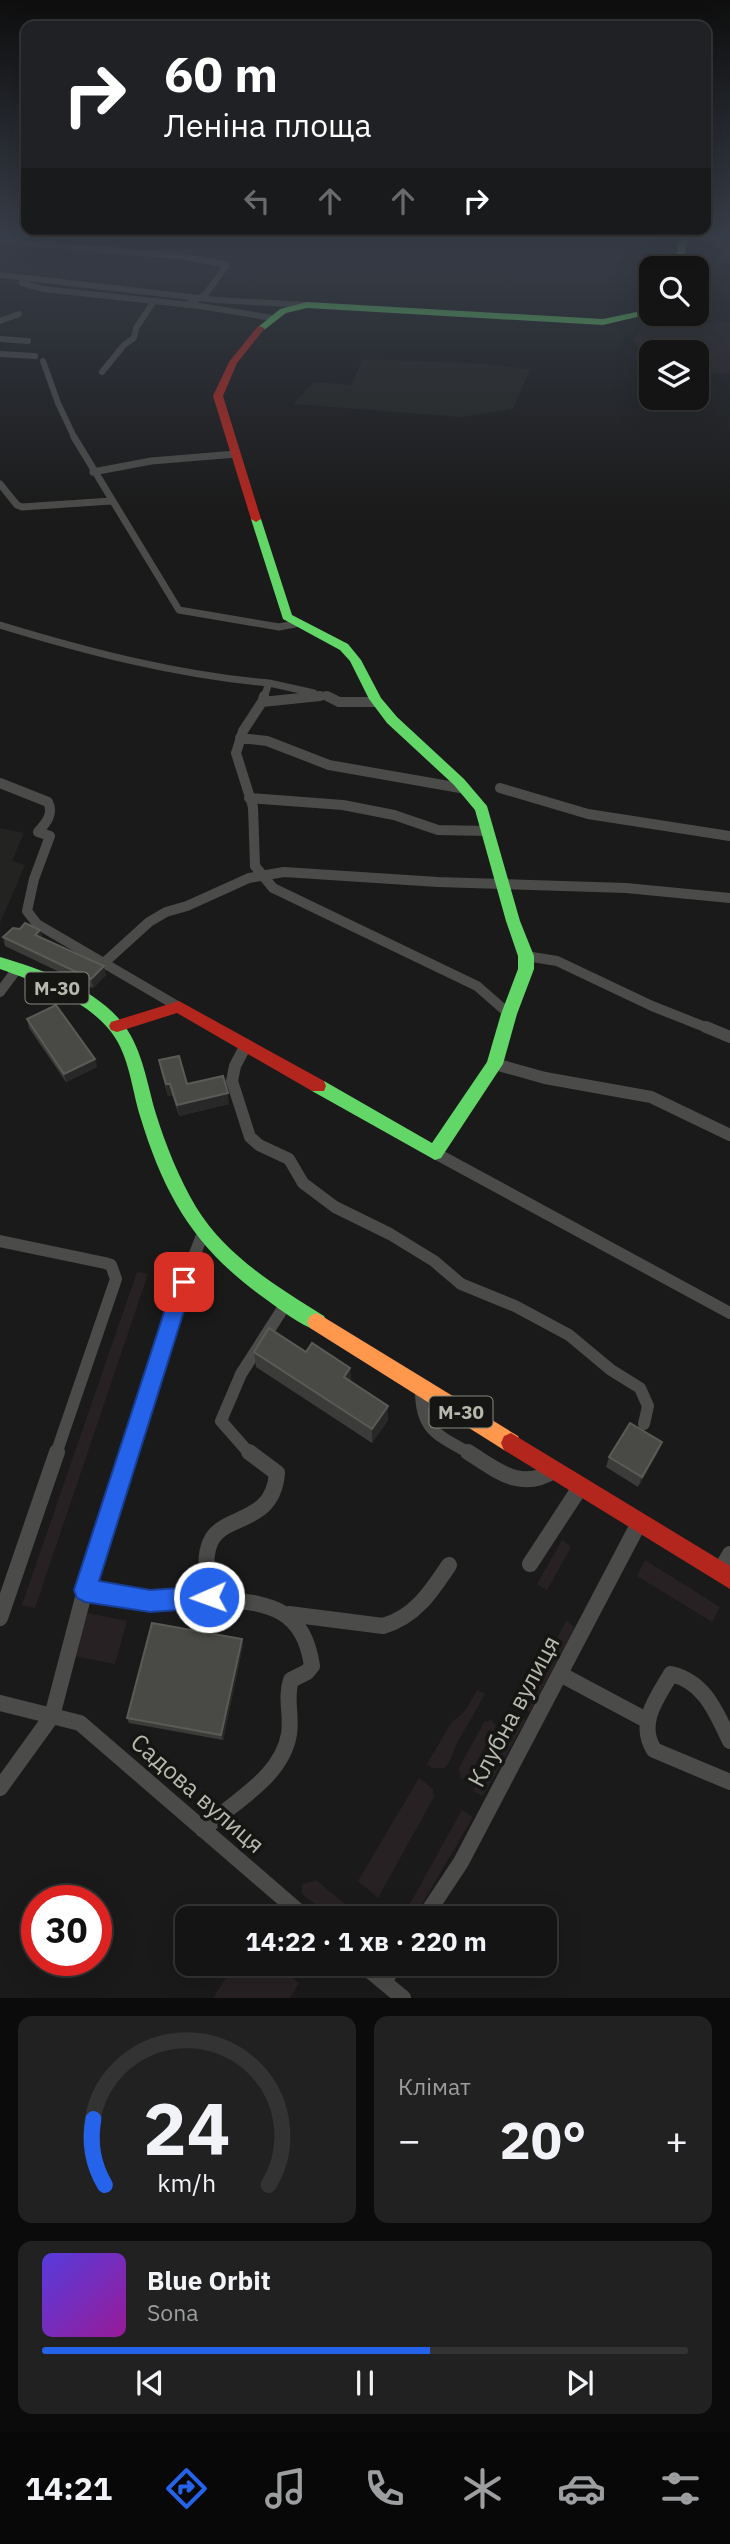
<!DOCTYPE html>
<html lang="uk">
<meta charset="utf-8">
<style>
:root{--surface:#141414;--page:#212122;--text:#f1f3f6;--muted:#9d9ea0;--line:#333334;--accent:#2563eb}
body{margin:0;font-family:"IBM Plex Sans",sans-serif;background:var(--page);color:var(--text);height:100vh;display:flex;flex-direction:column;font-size:26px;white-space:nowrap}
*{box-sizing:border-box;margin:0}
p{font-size:23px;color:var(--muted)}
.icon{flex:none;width:38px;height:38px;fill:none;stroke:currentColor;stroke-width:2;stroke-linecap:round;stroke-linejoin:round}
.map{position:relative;height:1998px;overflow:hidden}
.sheet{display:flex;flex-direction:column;gap:18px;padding:18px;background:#0b0b0b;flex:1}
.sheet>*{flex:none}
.top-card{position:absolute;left:21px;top:21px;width:690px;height:214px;border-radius:14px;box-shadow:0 7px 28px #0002,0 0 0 2px var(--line);background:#202124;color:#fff;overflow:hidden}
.tools{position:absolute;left:639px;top:256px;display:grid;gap:14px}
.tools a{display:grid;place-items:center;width:70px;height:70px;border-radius:14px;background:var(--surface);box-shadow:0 7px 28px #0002,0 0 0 2px var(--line);font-size:35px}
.speed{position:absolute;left:21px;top:1885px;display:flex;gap:14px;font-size:35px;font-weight:700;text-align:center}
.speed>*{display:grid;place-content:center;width:91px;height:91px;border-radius:50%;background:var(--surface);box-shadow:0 7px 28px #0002,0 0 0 2px var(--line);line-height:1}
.speed .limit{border:10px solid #d22;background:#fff;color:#111}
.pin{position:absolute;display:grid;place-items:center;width:60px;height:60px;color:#fff;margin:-30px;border-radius:14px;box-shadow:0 4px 10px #0006}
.me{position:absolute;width:77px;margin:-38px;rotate:268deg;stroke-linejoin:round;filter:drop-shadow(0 0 5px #0008)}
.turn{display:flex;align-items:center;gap:24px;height:147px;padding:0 28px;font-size:32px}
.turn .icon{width:91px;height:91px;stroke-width:2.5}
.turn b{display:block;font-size:49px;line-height:60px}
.lanes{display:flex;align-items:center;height:66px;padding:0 28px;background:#0003;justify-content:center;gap:35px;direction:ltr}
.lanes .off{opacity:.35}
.big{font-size:52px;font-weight:700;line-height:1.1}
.sheet .tile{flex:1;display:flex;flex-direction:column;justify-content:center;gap:10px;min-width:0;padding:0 24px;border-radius:14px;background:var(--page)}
.sheet .dial{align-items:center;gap:0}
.dial svg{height:182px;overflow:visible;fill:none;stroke:var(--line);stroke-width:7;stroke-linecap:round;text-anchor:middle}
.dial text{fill:var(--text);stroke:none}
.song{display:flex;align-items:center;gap:21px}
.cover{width:84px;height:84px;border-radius:10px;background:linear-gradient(135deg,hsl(250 70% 55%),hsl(300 70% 35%))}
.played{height:7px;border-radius:4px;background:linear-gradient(90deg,var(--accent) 60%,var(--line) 60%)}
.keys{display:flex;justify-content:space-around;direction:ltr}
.heat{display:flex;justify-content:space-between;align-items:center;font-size:38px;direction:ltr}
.sheet .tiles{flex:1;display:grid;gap:18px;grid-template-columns:1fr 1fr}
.tile:last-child{grid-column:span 2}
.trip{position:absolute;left:175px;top:1906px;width:382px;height:70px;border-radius:14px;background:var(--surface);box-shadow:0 7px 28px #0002,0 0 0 2px var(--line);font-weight:700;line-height:70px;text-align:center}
.tabs{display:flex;height:112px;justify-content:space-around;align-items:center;background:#080808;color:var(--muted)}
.tabs .icon{width:49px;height:49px}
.tabs .active{color:var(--accent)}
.tabs b{font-size:32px;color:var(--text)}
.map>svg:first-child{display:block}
.built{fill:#232421}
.green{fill:#272124}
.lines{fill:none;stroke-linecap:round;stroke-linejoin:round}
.street-far4{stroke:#4b4c49;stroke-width:6}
.street-far3{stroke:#4b4c49;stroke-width:7}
.street-far2{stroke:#4b4c49;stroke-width:10}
.street-far1{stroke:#4b4c49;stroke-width:12}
.street{stroke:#4b4c49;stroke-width:16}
.fast{fill:#63d668;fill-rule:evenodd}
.slow{fill:#ff974d;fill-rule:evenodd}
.jam{fill:#b3261e;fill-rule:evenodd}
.wall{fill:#3b3b3a}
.shaded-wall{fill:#282828}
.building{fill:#494946;stroke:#5a5a56;stroke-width:2}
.route{fill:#2563eb;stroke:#184099;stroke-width:2}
.labels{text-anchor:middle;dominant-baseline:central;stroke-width:7;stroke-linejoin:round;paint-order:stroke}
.shield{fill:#151614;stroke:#86887f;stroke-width:2}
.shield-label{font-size:19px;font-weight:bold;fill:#b7b9ad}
.near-street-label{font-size:24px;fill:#b7b9ad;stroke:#151614}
</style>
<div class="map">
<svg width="730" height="1998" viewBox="0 0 730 1998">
<rect width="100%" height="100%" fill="#1a1a1a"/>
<!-- built -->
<path class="built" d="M363,359L486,364L530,370L513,409L461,417L293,404L314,382L351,385Z
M0,828L24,833L12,861L25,865L0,923Z"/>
<!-- green -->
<path class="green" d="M647,321L702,325L730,321V374L697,372L696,352H651V362L633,339Z
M137,1272L148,1274L35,1608L22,1605Z
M562,1540L571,1547L547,1590L537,1584Z
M645,1560L720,1607L712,1622L637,1576Z
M87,1613L127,1621L115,1664L74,1656Z
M566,1621L575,1627L530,1712L520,1707Z
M477,1690L485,1694C477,1709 468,1723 460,1738C453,1748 453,1759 445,1768H432L427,1764L451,1723L466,1710Z
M516,1713L526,1720L483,1796L473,1791Z
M492,1720L496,1726L469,1776L461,1779L459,1768L484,1722Z
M419,1778L433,1789L434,1797L378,1898L358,1881Z
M462,1810L473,1817L414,1918L403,1916Z
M316,1880L362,1918H333L302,1894V1885Z
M235,1964H276L299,1983L290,1998H213Z"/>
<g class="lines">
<!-- street-far4 -->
<path class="street-far4" d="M0,241L180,256L227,265L205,295L186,305
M0,275L216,300L307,305
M22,283L43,289L200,306L272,318
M0,321L19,314
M0,339L28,341
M0,354L35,356
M43,361L58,403L75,439
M102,372L124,345L134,338L136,328L154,301"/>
<!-- street-far3 -->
<path class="street-far3" d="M74,437L179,610L279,627L295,624
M93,472L151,461L236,454
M0,484L17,505L22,507L111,501
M0,625C89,652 177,675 269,683L264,697
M269,683L314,693
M304,697L326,695L330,697"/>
<!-- street-far2 -->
<path class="street-far2" d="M320,696L262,702L243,731L236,753L253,807L255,866L273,888L477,986L509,1014
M327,696L339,702H377
M262,702L264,696
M240,738L267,741L329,765L466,789
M0,783L48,802C54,814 46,823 38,832L50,836L34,879L27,911L37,924L179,1007
M500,788L588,814L730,836
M249,798L343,805L394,815L438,830L488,831
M526,956L557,961L652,1006L710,1029
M105,962L149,922L166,912L187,906L249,878L284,872L438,882L626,888L730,898
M0,992L17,969"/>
<!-- street-far1 -->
<path class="street-far1" d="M706,1027L730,1037
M246,1045L235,1066L232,1081L250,1137L259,1145L289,1159L303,1183L335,1207L390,1234L434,1261L461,1284L515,1306L569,1335L611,1370L640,1388L648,1406L644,1424
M495,1064L545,1078L651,1097L730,1135
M435,1153L730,1313
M0,1241L105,1263L111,1265L116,1279L56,1454
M421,1387C420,1430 436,1434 471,1454
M129,1454L184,1282L203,1233
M250,1454L221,1421L241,1374L287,1302"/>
<!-- street -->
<path class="street" d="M468,1452C498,1471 521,1492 555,1470
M530,1564L581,1486
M720,1571L730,1554
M85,1590L150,1601L209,1597C208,1580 203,1560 210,1543C222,1513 273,1526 277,1473L249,1452
M289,1614L383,1626C415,1617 431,1592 449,1565
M0,1618L57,1452
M560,1674L648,1721
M0,1703L80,1723L306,1918
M730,1741C716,1712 705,1682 671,1674C657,1698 637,1723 654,1750L730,1782
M0,1788L52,1716L85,1590L129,1452
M203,1830C232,1802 282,1778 289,1734C292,1716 285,1698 291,1680L307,1672L312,1666C303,1602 262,1604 209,1597
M424,1918L461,1862L639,1523
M362,1964L403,1998
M384,1982L395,1964"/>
<!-- fast -->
<path class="fast" d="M680,236H688L682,268H674Z
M307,302L603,319L651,309V313H654L603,325L307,308L286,313L264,330L257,328L280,309Z
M252,517L261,519L292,615L348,644L361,660L381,698L397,717L464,779L487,806L520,921L534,956V969L517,1014L503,1064L441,1158L435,1160L312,1091L310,1086L312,1081H324L432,1143L487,1062L501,1014L518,969V956L506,921L475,810L454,785L387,723L369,699L350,661L340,650L283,619L251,519Z
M0,957C43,970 96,988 124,1025C143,1051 147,1084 156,1114C166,1146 179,1178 196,1207C226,1256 276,1286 324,1316L327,1322L324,1328L317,1331C299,1324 282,1311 267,1300C196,1250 165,1198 140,1116C131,1086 129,1051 107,1027C79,996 38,983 0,969Z"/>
<!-- slow -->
<path class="slow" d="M317,1313L518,1436L521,1443L518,1450L511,1453L504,1450L310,1328L307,1322L310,1316Z"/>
<!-- jam -->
<path class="jam" d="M258,326L265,328L237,363L223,396L261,519L256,522L251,519L213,396L229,362Z
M179,1001L324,1081L326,1086L324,1091H312L177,1013L117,1032L111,1030L109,1026L111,1022Z
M511,1433L730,1566V1589L504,1450L501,1443L504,1436Z"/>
</g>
<!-- wall -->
<path class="wall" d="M20,929L42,938L106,975L93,988L5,946L3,937Z
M27,1019L97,1067L66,1082L29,1028Z
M159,1060L187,1084L229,1104L179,1116L172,1095L168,1096L161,1071Z
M254,1352H306L350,1368L351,1382L388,1420L372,1443L256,1367Z
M658,1452L638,1487L606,1467L609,1457Z
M242,1639L243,1645L223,1740L129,1723L127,1718Z"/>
<!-- shaded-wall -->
<path class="shaded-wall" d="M40,930L43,939L35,935Z
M104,966L106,975L93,988L91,979Z
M95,1059L97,1067L66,1082L64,1074Z
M166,1084H170L172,1095L168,1096Z
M228,1093L229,1104L179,1116L177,1105Z
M350,1368L351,1383L344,1377Z
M388,1406V1420L372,1443V1429Z
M662,1442L658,1452L638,1487L642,1477Z
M242,1639L243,1645L223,1740L221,1735Z"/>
<!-- building -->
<path class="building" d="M25,923L40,930L35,935L104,966L91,979L3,937L13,928L20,929Z
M56,1005L95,1059L64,1074L27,1019Z
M179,1056L187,1084L223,1076L228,1093L177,1105L170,1084H166L159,1060Z
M269,1328L306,1352L312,1343L350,1368L344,1377L388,1406L372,1429L254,1352Z
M630,1423L662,1442L642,1477L609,1457Z
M152,1623L242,1639L221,1735L127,1718Z"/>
<!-- sky -->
<linearGradient id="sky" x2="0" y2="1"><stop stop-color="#0e0e0e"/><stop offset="0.46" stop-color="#383e49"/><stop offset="1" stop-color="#383e49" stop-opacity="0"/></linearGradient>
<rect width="730" height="515" fill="url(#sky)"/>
<!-- route -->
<path class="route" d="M184,1273L190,1276L193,1282L99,1581L150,1590L209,1586L217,1589L220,1597L217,1605L209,1608L150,1612L85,1602L77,1598L74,1590L174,1282L177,1276Z"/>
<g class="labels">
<!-- shield labels -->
<g class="shield">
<rect x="25.5" y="972.5" width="63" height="31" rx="5"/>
<rect x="429.5" y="1396.5" width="63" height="31" rx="5"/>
</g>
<g class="shield-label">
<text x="57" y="988">М-30</text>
<text x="461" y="1412">М-30</text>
</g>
<!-- near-street labels -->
<g class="near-street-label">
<text transform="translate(513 1711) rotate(-62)">Клубна вулиця</text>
<text transform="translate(198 1793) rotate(41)">Садова вулиця</text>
</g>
</g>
</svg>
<div class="tools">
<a><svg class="icon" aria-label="search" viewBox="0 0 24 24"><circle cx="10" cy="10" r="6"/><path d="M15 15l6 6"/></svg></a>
<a><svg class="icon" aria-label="layers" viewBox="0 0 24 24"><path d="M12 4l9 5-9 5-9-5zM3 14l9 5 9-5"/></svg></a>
</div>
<div class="speed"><div class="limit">30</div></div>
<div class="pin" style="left:184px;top:1282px;background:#d93025"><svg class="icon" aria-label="arrive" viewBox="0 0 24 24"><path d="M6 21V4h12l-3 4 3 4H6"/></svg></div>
<svg class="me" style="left:209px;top:1597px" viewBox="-20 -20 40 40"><circle r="17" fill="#2563eb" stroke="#fff" stroke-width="3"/><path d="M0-11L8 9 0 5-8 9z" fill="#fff"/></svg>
<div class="trip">14:22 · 1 хв · 220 m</div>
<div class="top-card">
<div class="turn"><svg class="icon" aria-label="right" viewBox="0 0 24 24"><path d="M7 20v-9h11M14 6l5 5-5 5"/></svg><div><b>60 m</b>Леніна площа</div></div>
<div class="lanes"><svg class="icon off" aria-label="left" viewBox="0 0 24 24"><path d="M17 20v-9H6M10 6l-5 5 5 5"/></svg><svg class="icon off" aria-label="ahead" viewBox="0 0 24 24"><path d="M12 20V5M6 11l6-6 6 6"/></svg><svg class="icon off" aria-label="ahead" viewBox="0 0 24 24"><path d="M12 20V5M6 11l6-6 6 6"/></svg><svg class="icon" aria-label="right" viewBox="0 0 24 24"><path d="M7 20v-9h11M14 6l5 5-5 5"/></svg></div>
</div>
</div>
<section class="sheet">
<div class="tiles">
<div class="tile dial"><svg viewBox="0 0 100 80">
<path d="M14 69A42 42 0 1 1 86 69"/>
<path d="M14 69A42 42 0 0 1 9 40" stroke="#2563eb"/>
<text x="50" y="56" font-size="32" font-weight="700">24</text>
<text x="50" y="72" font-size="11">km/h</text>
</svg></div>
<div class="tile"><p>Клімат</p>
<div class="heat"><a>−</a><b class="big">20°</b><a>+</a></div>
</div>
<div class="tile">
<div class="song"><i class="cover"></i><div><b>Blue Orbit</b><p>Sona</p></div></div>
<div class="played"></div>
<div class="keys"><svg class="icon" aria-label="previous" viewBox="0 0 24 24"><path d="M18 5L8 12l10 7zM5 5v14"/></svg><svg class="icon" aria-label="pause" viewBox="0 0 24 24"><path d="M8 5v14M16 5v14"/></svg><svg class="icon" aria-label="next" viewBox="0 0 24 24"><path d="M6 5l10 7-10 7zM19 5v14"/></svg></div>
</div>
</div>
</section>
<nav class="tabs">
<b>14:21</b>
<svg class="icon active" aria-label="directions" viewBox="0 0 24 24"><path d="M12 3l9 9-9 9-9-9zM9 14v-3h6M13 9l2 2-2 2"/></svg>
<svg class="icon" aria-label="music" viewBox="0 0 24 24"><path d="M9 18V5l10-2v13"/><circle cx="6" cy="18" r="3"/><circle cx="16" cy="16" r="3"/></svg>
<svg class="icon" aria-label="phone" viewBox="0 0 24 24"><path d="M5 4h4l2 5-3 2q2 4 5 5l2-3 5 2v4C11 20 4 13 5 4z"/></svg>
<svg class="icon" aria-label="climate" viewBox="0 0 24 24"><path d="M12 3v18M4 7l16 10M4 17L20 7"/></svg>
<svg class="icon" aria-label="car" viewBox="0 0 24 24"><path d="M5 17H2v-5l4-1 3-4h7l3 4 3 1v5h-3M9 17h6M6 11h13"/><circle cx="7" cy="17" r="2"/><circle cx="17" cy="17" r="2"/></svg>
<svg class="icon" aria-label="filters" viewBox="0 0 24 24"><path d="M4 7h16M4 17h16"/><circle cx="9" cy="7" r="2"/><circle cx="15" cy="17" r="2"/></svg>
</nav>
